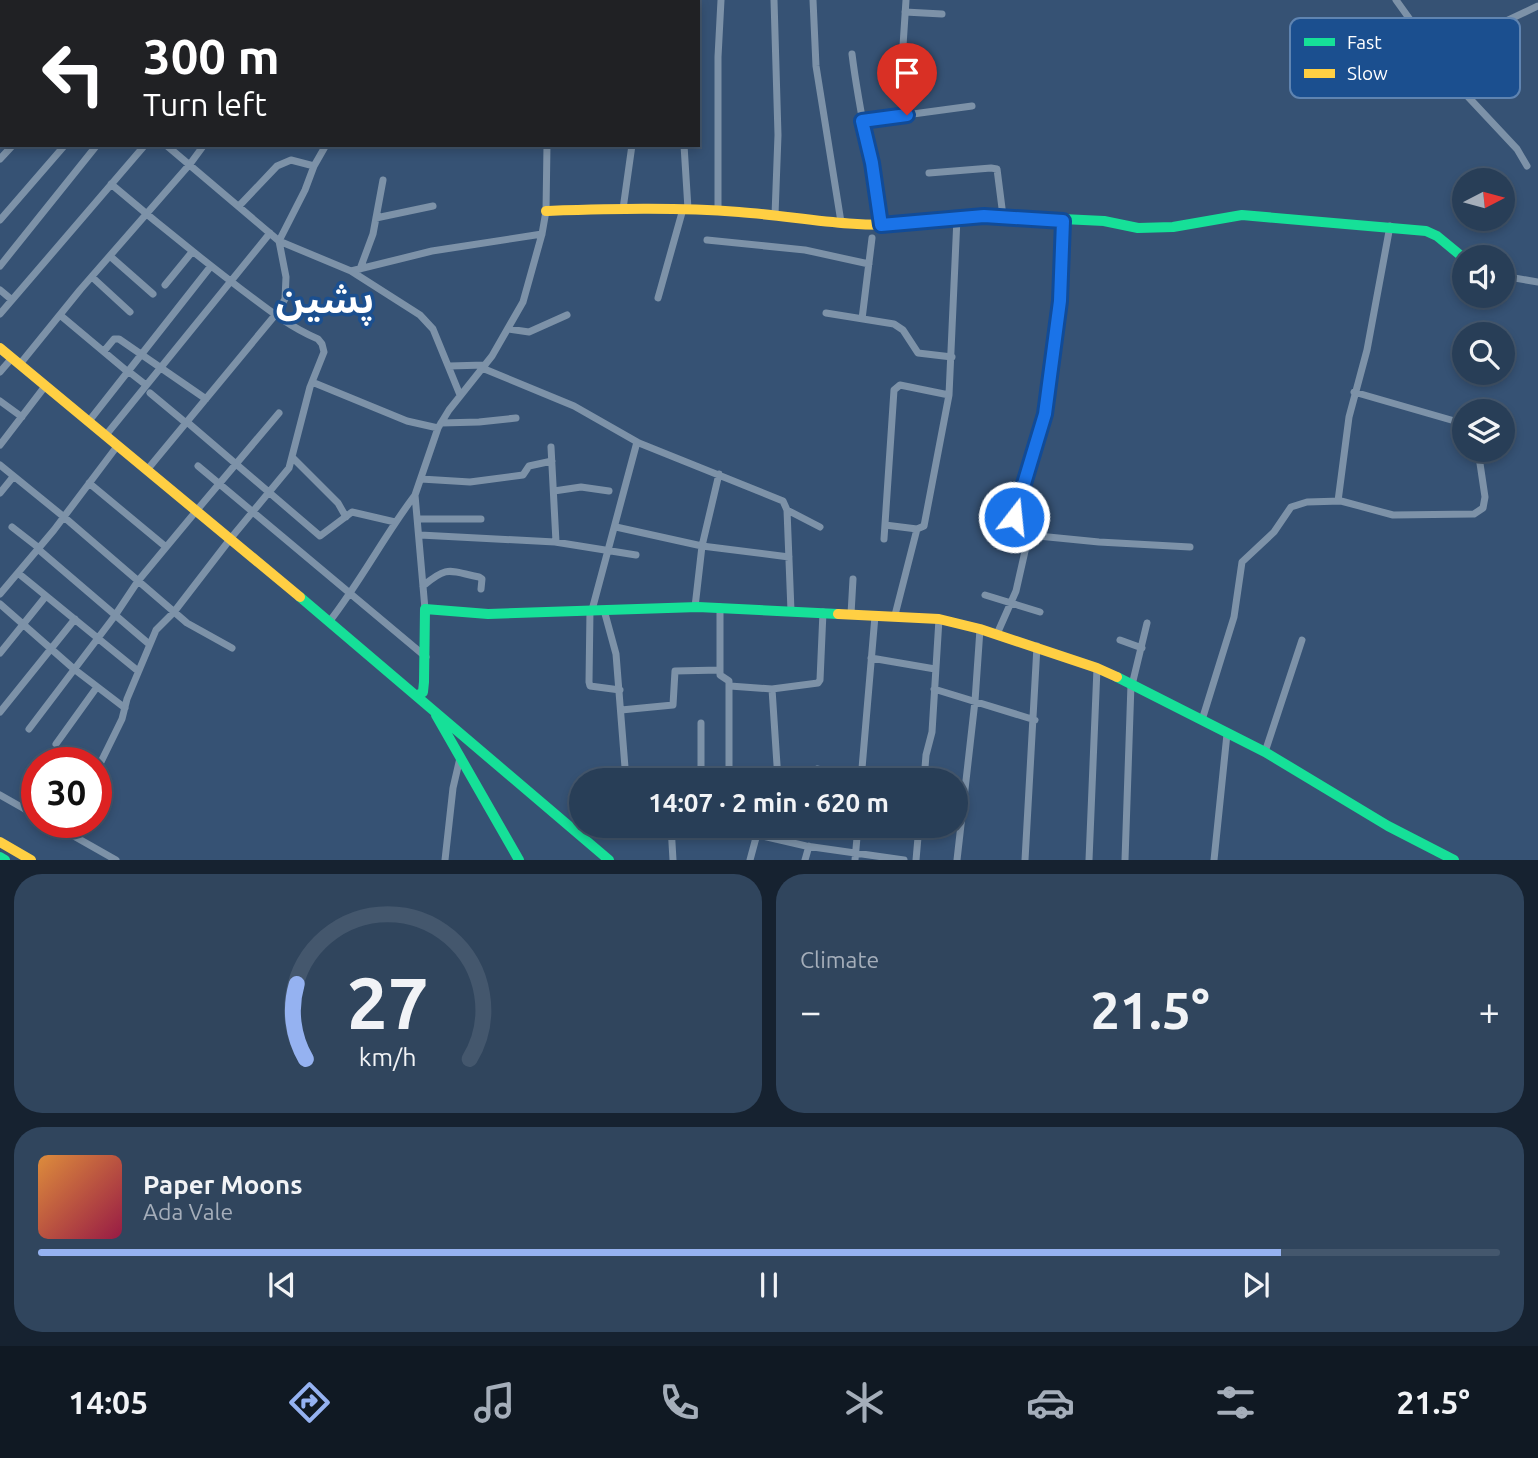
<!DOCTYPE html>
<meta charset="utf-8">
<style>
:root{--surface:#283e57;--page:#30455d;--text:#f1f3f6;--muted:#a5aeba;--line:#44576d;--accent:#95b2f1}
body{margin:0;font-family:Ubuntu,"Noto Sans Arabic",sans-serif;background:var(--page);color:var(--text);height:100vh;display:flex;flex-direction:column;font-size:26px;white-space:nowrap}
*{box-sizing:border-box;margin:0}
p{font-size:23px;color:var(--muted)}
.icon{flex:none;width:38px;height:38px;fill:none;stroke:currentColor;stroke-width:2;stroke-linecap:round;stroke-linejoin:round}
.map{position:relative;height:860px;overflow:hidden}
.details{display:flex;flex-direction:column;gap:14px;padding:14px;background:#162230;flex:1}
.details>*{flex:none}
.hud{position:absolute;left:0px;top:0px;width:700px;height:147px;box-shadow:0 4px 10px #0003,0 0 0 2px var(--line);background:#202124;color:#fff;overflow:hidden}
.needle{width:46px;rotate:84deg}
.tools{position:absolute;left:1452px;top:168px;display:grid;gap:14px}
.tools a{display:grid;place-items:center;width:63px;height:63px;border-radius:50%;background:var(--surface);box-shadow:0 4px 10px #0003,0 0 0 2px var(--line);font-size:35px}
.speed{position:absolute;left:21px;top:747px;display:flex;gap:14px;font-size:35px;font-weight:700;text-align:center}
.speed>*{display:grid;place-content:center;width:91px;height:91px;border-radius:50%;background:var(--surface);box-shadow:0 4px 10px #0003,0 0 0 2px var(--line);line-height:1}
.speed .limit{border:10px solid #d22;background:#fff;color:#111}
.pin{position:absolute;display:grid;place-items:center;width:60px;height:60px;color:#fff;margin:-72px -30px;border-radius:50% 50% 50% 0;rotate:-45deg;box-shadow:0 0 7px #0007}
.pin .icon{rotate:45deg}
.me{position:absolute;width:77px;margin:-38px;rotate:16deg;stroke-linejoin:round;filter:drop-shadow(0 0 5px #0008)}
.turn{display:flex;align-items:center;gap:24px;height:147px;padding:0 28px;font-size:32px}
.turn .icon{width:91px;height:91px;stroke-width:2.5}
.turn b{display:block;font-size:49px;line-height:60px}
.big{font-size:52px;font-weight:600;line-height:1.1}
.details .widget{flex:1;display:flex;flex-direction:column;justify-content:center;gap:10px;min-width:0;padding:0 24px;border-radius:28px;background:var(--page)}
.details .dial{align-items:center;gap:0}
.dial svg{height:182px;overflow:visible;fill:none;stroke:var(--line);stroke-width:7;stroke-linecap:round;text-anchor:middle}
.dial text{fill:var(--text);stroke:none}
.song{display:flex;align-items:center;gap:21px}
.cover{width:84px;height:84px;border-radius:10px;background:linear-gradient(135deg,hsl(30 70% 55%),hsl(340 70% 35%))}
.played{height:7px;border-radius:4px;background:linear-gradient(90deg,var(--accent) 85%,var(--line) 85%)}
.keys{display:flex;justify-content:space-around;direction:ltr}
.heat{display:flex;justify-content:space-between;align-items:center;font-size:38px;direction:ltr}
.details .tiles{flex:1;display:grid;gap:14px;grid-template-columns:1fr 1fr}
.widget:last-child{grid-column:span 2}
.trip{position:absolute;left:569px;top:768px;width:399px;height:70px;border-radius:35px;background:var(--surface);box-shadow:0 4px 10px #0003,0 0 0 2px var(--line);font-weight:600;line-height:70px;text-align:center}
.dock{display:flex;height:112px;justify-content:space-around;align-items:center;background:#101923;color:var(--muted)}
.dock .icon{width:49px;height:49px}
.dock .on{color:var(--accent)}
.dock b{font-size:32px;color:var(--text)}
.map>svg:first-child{display:block}
.lines{fill:none;stroke-linecap:round;stroke-linejoin:round}
.street{stroke:#7d92a8;stroke-width:7}
.fast{stroke:#16e098;stroke-width:10}
.slow{stroke:#ffcf43;stroke-width:10}
.route-casing{stroke:#114b97;stroke-width:18}
.route{stroke:#1a73e8;stroke-width:12}
.labels{text-anchor:middle;dominant-baseline:central;stroke-width:7;stroke-linejoin:round;paint-order:stroke}
.town-label{font-size:38px;font-weight:bold;fill:#fff;stroke:#1b4f8f}
.key{fill:#1b4f8f;stroke:#5f84b1;stroke-width:2}
.key-label{font-size:19px;fill:#fff}
</style>
<div class="map">
<svg width="1538" height="860" viewBox="0 0 1538 860">
<rect width="100%" height="100%" fill="#365274"/>
<g class="lines">
<!-- street -->
<path class="street" d="M255,0L256,2
M385,0L388,2
M774,0L778,135L775,215
M813,0L816,66L841,222
M906,0L903,46L907,115
M1396,0L1457,85L1517,149L1527,166
M61,2L62,0
M106,2L107,0
M191,2L192,0
M266,2L268,0
M402,2V0
M432,2V0
M548,2L549,0
M611,2V0
M905,12L942,14
M852,54C859,112 873,168 882,225
M1436,54L1538,6
M0,55L2,56
M0,72L2,70
M861,121L972,106
M166,145L279,241L351,271L432,251L542,234
M684,145L688,209
M0,159L13,145
M929,173L991,168L997,169L1003,216
M239,206L277,166L291,160L314,166
M623,209L632,145
M718,211V57L721,0
M376,218L433,206
M0,220L65,145
M707,240L805,250L869,264
M111,257L153,294
M0,266L97,145
M360,269L373,234L383,180
M351,271L420,315L433,329L460,395
M1503,276L1538,282
M92,277L130,312
M165,285L192,252
M0,290L12,300
M658,298L683,209
M826,313L894,324L903,330L918,353L952,357
M0,314L145,145
M60,315L128,372
M862,319L872,238
M508,329L529,332L567,315
M104,351L114,339H119L206,399
M20,364L80,290L190,164L204,145
M449,366L485,365
M482,368L574,406L639,443L783,501L787,510L791,611
M128,371L146,385
M0,372L12,358
M312,382L407,421L438,428
M1354,392L1465,424
M150,393L186,423
M0,401L22,417
M89,421L211,266
M187,422L320,536L352,512L395,522
M441,423L479,422L516,418
M106,435L270,233
M0,445L46,385
M551,447L556,542
M293,458L338,503L346,517
M0,465L64,517L187,623L232,648
M198,466L426,657
M147,470L276,314L285,299L286,277L279,241L305,190L314,166L326,145
M421,479L470,482L523,475L529,466L552,461
M89,483L166,547
M554,491L581,487L609,491
M0,493L13,477
M1338,501L1349,417L1367,350L1390,226
M197,510L279,413
M787,510L820,527
M418,519H481
M885,525L917,529
M12,527L39,548
M616,527L702,546L789,557
M420,535L555,542L636,555
M1028,535L1099,542L1190,547
M884,539L894,390L900,385L949,395
M38,549L149,644
M18,573L138,671
M423,586C448,565 449,571 479,577L482,579L481,589
M0,594L54,530L118,445
M985,595L1040,612
M0,604L74,669L125,708
M695,607L702,546L719,474
M720,607V675L729,681V780
M425,609L415,495L438,428L449,410L492,356L523,302L542,234L546,211L547,145
M590,610L589,682L590,686L620,690
M592,610L637,442
M604,610L616,654L626,780
M851,614L853,579
M895,615L917,529L924,526L949,395L957,218
M329,622C361,581 384,536 415,495
M997,634L1016,591L1028,538V535L1014,530L1013,521L1045,414L1060,301L1063,221
M1120,640L1142,648
M0,653L46,596
M871,658L935,669
M1132,685L1147,623
M730,686L772,689L818,683L820,680L823,612
M772,689L778,780
M934,689L1035,720
M621,710L673,705L675,671L720,670
M0,712L75,619
M1202,720L1234,617L1242,562L1274,532L1291,507L1307,502L1341,501L1393,515L1474,514L1483,508L1485,497L1478,450
M701,723V780
M29,729L114,617L138,581L197,510
M56,744L97,687
M1265,752L1302,640
M98,768L122,719L127,699L156,630L174,612L231,538L289,468L310,387L324,352L322,344L318,339C289,327 262,305 237,286C194,253 152,219 111,184
M817,769L861,779
M626,779L673,780
M861,780L875,616
M924,780L926,755L932,732L939,619
M0,795L37,816
M49,822L116,860
M671,826L673,860
M705,826L754,834L806,846L904,860
M778,839L779,826
M445,860L453,788L460,758
M750,860L757,834
M805,860L809,846
M855,860L858,826
M916,860L919,826
M957,860L975,701L980,629
M1025,860L1037,646
M1089,860L1097,668
M1125,860L1131,684
M1214,860L1227,734"/>
<!-- fast -->
<path class="fast" d="M904,224L999,216L1104,221L1138,228L1173,227L1242,215L1426,231L1437,236L1465,259
M300,597L609,860
M1117,677L1265,752L1388,826L1454,860
M417,696L423,692L424,682L425,609L488,614L698,607L838,614
M436,715L519,860
M0,857L5,860"/>
<!-- slow -->
<path class="slow" d="M546,211C611,209 674,207 739,212C794,216 849,228 904,224
M0,348L300,597
M838,614L939,619L980,629L1097,668L1117,677
M0,842L31,860"/>
</g>
<g class="lines">
<!-- route casing -->
<g class="route-casing">
<path id="route" d="M907,115L862,121L872,163L881,225L984,216L1063,221L1060,301L1045,414L1014,517"/>
</g>
<!-- route -->
<use href="#route" class="route"/>
</g>
<g class="labels">
<!-- town labels -->
<g class="town-label">
<text x="325" y="299">پشین</text>
</g>
</g>
<!-- legend -->
<rect x="1290" y="18" width="230" height="80" rx="10" class="key"/>
<rect x="1304" y="38" width="31" height="8" fill="#16e098"/>
<rect x="1304" y="69" width="31" height="9" fill="#ffcf43"/>
<g class="key-label">
<text x="1347" y="49">Fast</text>
<text x="1347" y="80">Slow</text>
</g>
</svg>
<div class="tools">
<a><svg class="needle" viewBox="-14 -14 28 28"><path d="M0-13l5 13h-10z" fill="#e53935"/><path d="M0 13l5-13h-10z" fill="#a5aeba"/></svg></a>
<a><svg class="icon" aria-label="sound" viewBox="0 0 24 24"><path d="M4 9h4l5-4v14l-5-4H4zM17 9q2 3 0 6"/></svg></a>
<a><svg class="icon" aria-label="search" viewBox="0 0 24 24"><circle cx="10" cy="10" r="6"/><path d="M15 15l6 6"/></svg></a>
<a><svg class="icon" aria-label="layers" viewBox="0 0 24 24"><path d="M12 4l9 5-9 5-9-5zM3 14l9 5 9-5"/></svg></a>
</div>
<div class="speed"><div class="limit">30</div></div>
<div class="pin" style="left:907px;top:115px;background:#d93025"><svg class="icon" aria-label="arrive" viewBox="0 0 24 24"><path d="M6 21V4h12l-3 4 3 4H6"/></svg></div>
<svg class="me" style="left:1014px;top:517px" viewBox="-20 -20 40 40"><circle r="17" fill="#1a73e8" stroke="#fff" stroke-width="3"/><path d="M0-11L8 9 0 5-8 9z" fill="#fff"/></svg>
<div class="trip">14:07 · 2 min · 620 m</div>
<div class="hud">
<div class="turn"><svg class="icon" aria-label="left" viewBox="0 0 24 24"><path d="M17 20v-9H6M10 6l-5 5 5 5"/></svg><div><b>300 m</b>Turn left</div></div>
</div>
</div>
<section class="details">
<div class="tiles">
<div class="widget dial"><svg viewBox="0 0 100 80">
<path d="M14 69A42 42 0 1 1 86 69"/>
<path d="M14 69A42 42 0 0 1 10 36" stroke="#95b2f1"/>
<text x="50" y="56" font-size="32" font-weight="700">27</text>
<text x="50" y="72" font-size="11">km/h</text>
</svg></div>
<div class="widget"><p>Climate</p>
<div class="heat"><a>−</a><b class="big">21.5°</b><a>+</a></div>
</div>
<div class="widget">
<div class="song"><i class="cover"></i><div><b>Paper Moons</b><p>Ada Vale</p></div></div>
<div class="played"></div>
<div class="keys"><svg class="icon" aria-label="previous" viewBox="0 0 24 24"><path d="M18 5L8 12l10 7zM5 5v14"/></svg><svg class="icon" aria-label="pause" viewBox="0 0 24 24"><path d="M8 5v14M16 5v14"/></svg><svg class="icon" aria-label="next" viewBox="0 0 24 24"><path d="M6 5l10 7-10 7zM19 5v14"/></svg></div>
</div>
</div>
</section>
<nav class="dock">
<b>14:05</b>
<svg class="icon on" aria-label="directions" viewBox="0 0 24 24"><path d="M12 3l9 9-9 9-9-9zM9 14v-3h6M13 9l2 2-2 2"/></svg>
<svg class="icon" aria-label="music" viewBox="0 0 24 24"><path d="M9 18V5l10-2v13"/><circle cx="6" cy="18" r="3"/><circle cx="16" cy="16" r="3"/></svg>
<svg class="icon" aria-label="phone" viewBox="0 0 24 24"><path d="M5 4h4l2 5-3 2q2 4 5 5l2-3 5 2v4C11 20 4 13 5 4z"/></svg>
<svg class="icon" aria-label="climate" viewBox="0 0 24 24"><path d="M12 3v18M4 7l16 10M4 17L20 7"/></svg>
<svg class="icon" aria-label="car" viewBox="0 0 24 24"><path d="M5 17H2v-5l4-1 3-4h7l3 4 3 1v5h-3M9 17h6M6 11h13"/><circle cx="7" cy="17" r="2"/><circle cx="17" cy="17" r="2"/></svg>
<svg class="icon" aria-label="filters" viewBox="0 0 24 24"><path d="M4 7h16M4 17h16"/><circle cx="9" cy="7" r="2"/><circle cx="15" cy="17" r="2"/></svg>
<b>21.5°</b>
</nav>
